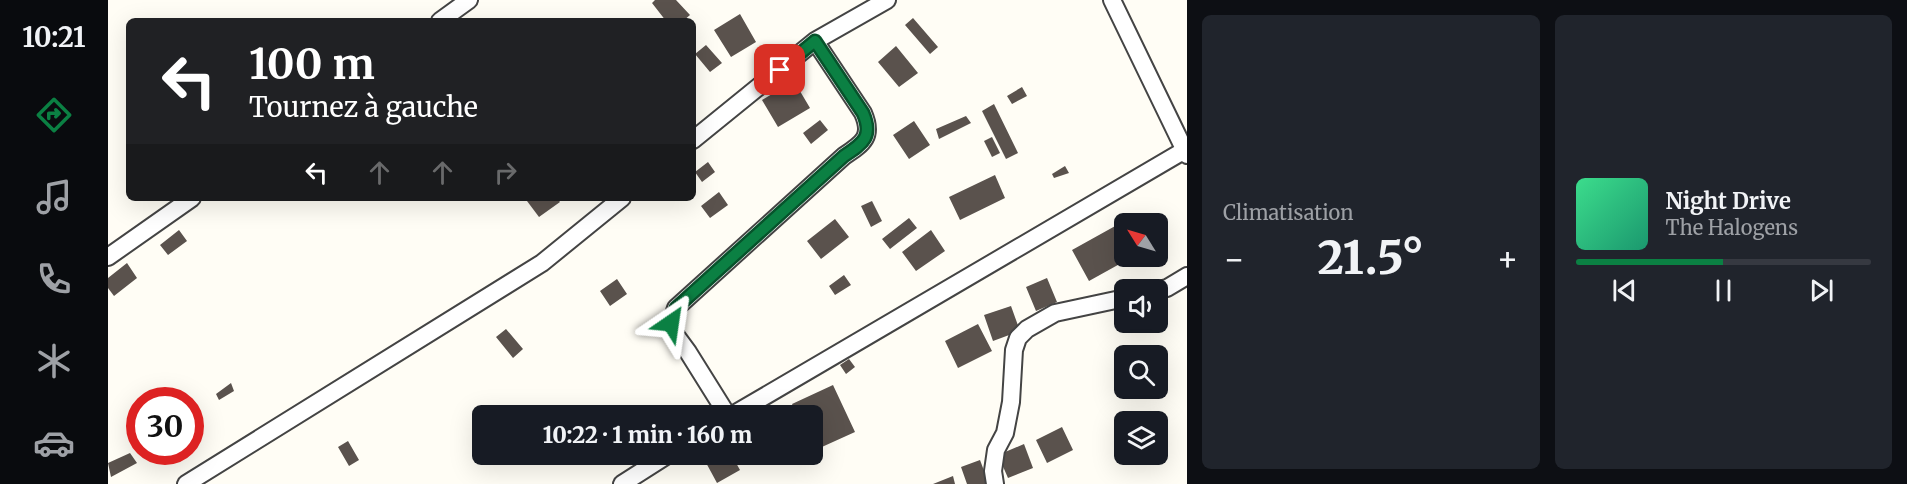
<!DOCTYPE html>
<html lang="fr">
<meta charset="utf-8">
<style>
:root{--surface:#171b24;--page:#20242c;--text:#f1f3f6;--muted:#9ea1a6;--line:#363941;--accent:#0b8043}
body{margin:0;font-family:Merriweather,serif;background:var(--page);color:var(--text);height:100vh;display:flex;flex-direction:column;font-size:22px;white-space:nowrap}
*{box-sizing:border-box;margin:0}
p{font-size:20px;color:var(--muted)}
.icon{flex:none;width:33px;height:33px;fill:none;stroke:currentColor;stroke-width:2;stroke-linecap:round;stroke-linejoin:round}
.map{position:relative;flex:1;overflow:hidden}
.details{display:flex;flex-direction:column;gap:15px;padding:15px;background:#0d0f14;width:720px}
.details>*{flex:none}
.top-card{position:absolute;left:18px;top:18px;width:570px;height:183px;border-radius:9px;box-shadow:0 6px 24px #0002;background:#202124;color:#fff;overflow:hidden}
.needle{width:39px;rotate:307deg}
.tools{position:absolute;left:1006px;top:213px;display:grid;gap:12px}
.tools a{display:grid;place-items:center;width:54px;height:54px;border-radius:9px;background:var(--surface);box-shadow:0 6px 24px #0002;font-size:30px}
.speed{position:absolute;left:18px;top:387px;display:flex;gap:12px;font-size:30px;font-weight:700;text-align:center}
.speed>*{display:grid;place-content:center;width:78px;height:78px;border-radius:50%;background:var(--surface);box-shadow:0 6px 24px #0002;line-height:1}
.speed .limit{border:9px solid #d22;background:#fff;color:#111}
.pin{position:absolute;display:grid;place-items:center;width:51px;height:51px;color:#fff;margin:-26px;border-radius:12px;box-shadow:0 3px 9px #0006}
.me{position:absolute;width:66px;margin:-33px;rotate:32deg;stroke-linejoin:round;filter:drop-shadow(0 0 4px #0008)}
.turn{display:flex;align-items:center;gap:21px;height:126px;padding:0 24px;font-size:27px}
.turn .icon{width:78px;height:78px;stroke-width:2.5}
.turn b{display:block;font-size:42px;line-height:51px}
.lanes{display:flex;align-items:center;height:57px;padding:0 24px;background:#0003;justify-content:center;gap:30px;direction:ltr}
.lanes .off{opacity:.35}
.big{font-size:45px;font-weight:800;line-height:1.1}
.details .widget{flex:1;display:flex;flex-direction:column;justify-content:center;gap:9px;min-width:0;padding:0 21px;border-radius:9px;background:var(--page)}
.song{display:flex;align-items:center;gap:18px}
.cover{width:72px;height:72px;border-radius:9px;background:linear-gradient(135deg,hsl(150 70% 55%),hsl(160 70% 35%))}
.played{height:6px;border-radius:3px;background:linear-gradient(90deg,var(--accent) 50%,var(--line) 50%)}
.keys{display:flex;justify-content:space-around;direction:ltr}
.heat{display:flex;justify-content:space-between;align-items:center;font-size:33px;direction:ltr}
.details .tiles{flex:1;display:grid;gap:15px;grid-template-columns:repeat(2,1fr)}
.trip{position:absolute;left:364px;top:405px;width:351px;height:60px;border-radius:9px;background:var(--surface);box-shadow:0 6px 24px #0002;font-weight:800;line-height:60px;text-align:center}
main{display:flex;flex:1;min-height:0}
.tab-bar{display:flex;flex-direction:column;width:108px;justify-content:space-around;align-items:center;background:#090b0e;color:var(--muted)}
.tab-bar .icon{width:42px;height:42px}
.tab-bar .current{color:var(--accent)}
.tab-bar b{font-size:27px;color:var(--text)}
.map>svg:first-child{display:block}
.building{fill:#5a524d}
.lines{fill:none;stroke-linecap:round;stroke-linejoin:round}
.minor-casing{stroke:#444;stroke-width:20}
.minor{stroke:#fff;stroke-width:16}
.route-casing{stroke:#07532c;stroke-width:15}
.route{stroke:#0b8043;stroke-width:10}
</style>
<main>
<nav class="tab-bar">
<b>10:21</b>
<svg class="icon current" aria-label="directions" viewBox="0 0 24 24"><path d="M12 3l9 9-9 9-9-9zM9 14v-3h6M13 9l2 2-2 2"/></svg>
<svg class="icon" aria-label="music" viewBox="0 0 24 24"><path d="M9 18V5l10-2v13"/><circle cx="6" cy="18" r="3"/><circle cx="16" cy="16" r="3"/></svg>
<svg class="icon" aria-label="phone" viewBox="0 0 24 24"><path d="M5 4h4l2 5-3 2q2 4 5 5l2-3 5 2v4C11 20 4 13 5 4z"/></svg>
<svg class="icon" aria-label="climate" viewBox="0 0 24 24"><path d="M12 3v18M4 7l16 10M4 17L20 7"/></svg>
<svg class="icon" aria-label="car" viewBox="0 0 24 24"><path d="M5 17H2v-5l4-1 3-4h7l3 4 3 1v5h-3M9 17h6M6 11h13"/><circle cx="7" cy="17" r="2"/><circle cx="17" cy="17" r="2"/></svg>
</nav>
<div class="map">
<svg width="1079" height="484" viewBox="0 0 1079 484">
<rect width="100%" height="100%" fill="#fffdf5"/>
<!-- building -->
<path class="building" d="M547,0H568L582,15L575,21H558L544,3Z
M632,14L648,42L623,57L606,30Z
M805,18L830,47L822,54L797,25Z
M598,45L614,63L602,72L587,54Z
M788,46L810,73L791,87L770,62Z
M686,81L702,108L670,127L654,100Z
M914,87L919,96L904,104L899,96Z
M886,104L910,153L898,159L874,111Z
M858,116L863,123L831,139L828,129Z
M712,120L720,130L703,144L695,133Z
M806,121L822,145L801,159L785,135Z
M884,137L892,153L884,157L876,141Z
M600,162L607,172L594,182L587,172Z
M957,166L961,173L946,178L944,174Z
M887,175L897,198L852,220L841,197Z
M611,192L620,205L602,218L593,206Z
M423,198H449L452,202L431,217L419,201Z
M764,201L774,221L763,227L753,206Z
M801,218L809,228L782,249L774,239Z
M727,219L741,237L713,259L699,241Z
M1009,225L1017,240V256H1026L981,281L964,250Z
M71,230L79,241L60,255L52,245Z
M823,230L837,251L808,271L794,252Z
M19,263L29,278L6,296L0,288V278Z
M736,275L743,285L727,295L721,286Z
M939,278L949,302L928,311L918,287Z
M509,279L519,294L502,306L492,291Z
M903,306L912,331L885,341L876,315Z
M870,324L884,351L850,368L837,341Z
M398,329L415,349L405,358L388,337Z
M741,359L747,367L738,374L732,365Z
M123,383L126,391L111,400L108,394Z
M725,385L747,432L705,451V416H689L684,404Z
M954,427L965,450L939,463L928,440Z
M240,441L251,460L241,466L230,447Z
M916,444L925,468L900,478L890,455Z
M22,453L29,463L3,477L0,463Z
M605,454H623L632,470L609,483L596,459Z
M872,460L881,484H859L853,467Z
M845,476L847,484H825Z"/>
<g class="lines">
<!-- minor casing -->
<g class="minor-casing">
<path id="minor" d="M1004,0L1079,155
M332,21L361,0
M585,140L707,41L779,0
M0,257L84,198
M1050,290L1059,288L1079,276
M620,416L580,352L566,333L563,323L568,308L736,156C756,143 765,136 755,113L707,41
M623,416L1077,150
M78,484L434,263L514,198
M514,484L561,454
M887,484L885,471L888,450L897,433L903,402L906,350L910,338L919,329L947,313L1017,298"/>
</g>
<!-- minor -->
<use href="#minor" class="minor"/>
</g>
<g class="lines">
<!-- route casing -->
<g class="route-casing">
<path id="route" d="M563,323L568,308L736,156C756,143 765,136 755,113L707,41L672,70"/>
</g>
<!-- route -->
<use href="#route" class="route"/>
</g>
</svg>
<div class="tools">
<a><svg class="needle" viewBox="-14 -14 28 28"><path d="M0-13l5 13h-10z" fill="#e53935"/><path d="M0 13l5-13h-10z" fill="#9ea1a6"/></svg></a>
<a><svg class="icon" aria-label="sound" viewBox="0 0 24 24"><path d="M4 9h4l5-4v14l-5-4H4zM17 9q2 3 0 6"/></svg></a>
<a><svg class="icon" aria-label="search" viewBox="0 0 24 24"><circle cx="10" cy="10" r="6"/><path d="M15 15l6 6"/></svg></a>
<a><svg class="icon" aria-label="layers" viewBox="0 0 24 24"><path d="M12 4l9 5-9 5-9-5zM3 14l9 5 9-5"/></svg></a>
</div>
<div class="speed"><div class="limit">30</div></div>
<div class="pin" style="left:672px;top:70px;background:#d93025"><svg class="icon" aria-label="arrive" viewBox="0 0 24 24"><path d="M6 21V4h12l-3 4 3 4H6"/></svg></div>
<svg class="me" style="left:563px;top:323px" viewBox="-20 -20 40 40"><path d="M0-17L14 15 0 8-14 15z" fill="#0b8043" stroke="#fff" stroke-width="4"/></svg>
<div class="trip">10:22 · 1 min · 160 m</div>
<div class="top-card">
<div class="turn"><svg class="icon" aria-label="left" viewBox="0 0 24 24"><path d="M17 20v-9H6M10 6l-5 5 5 5"/></svg><div><b>100 m</b>Tournez à gauche</div></div>
<div class="lanes"><svg class="icon" aria-label="left" viewBox="0 0 24 24"><path d="M17 20v-9H6M10 6l-5 5 5 5"/></svg><svg class="icon off" aria-label="ahead" viewBox="0 0 24 24"><path d="M12 20V5M6 11l6-6 6 6"/></svg><svg class="icon off" aria-label="ahead" viewBox="0 0 24 24"><path d="M12 20V5M6 11l6-6 6 6"/></svg><svg class="icon off" aria-label="right" viewBox="0 0 24 24"><path d="M7 20v-9h11M14 6l5 5-5 5"/></svg></div>
</div>
</div>
<section class="details">
<div class="tiles">
<div class="widget"><p>Climatisation</p>
<div class="heat"><a>−</a><b class="big">21.5°</b><a>+</a></div>
</div>
<div class="widget">
<div class="song"><i class="cover"></i><div><b>Night Drive</b><p>The Halogens</p></div></div>
<div class="played"></div>
<div class="keys"><svg class="icon" aria-label="previous" viewBox="0 0 24 24"><path d="M18 5L8 12l10 7zM5 5v14"/></svg><svg class="icon" aria-label="pause" viewBox="0 0 24 24"><path d="M8 5v14M16 5v14"/></svg><svg class="icon" aria-label="next" viewBox="0 0 24 24"><path d="M6 5l10 7-10 7zM19 5v14"/></svg></div>
</div>
</div>
</section>
</main>
